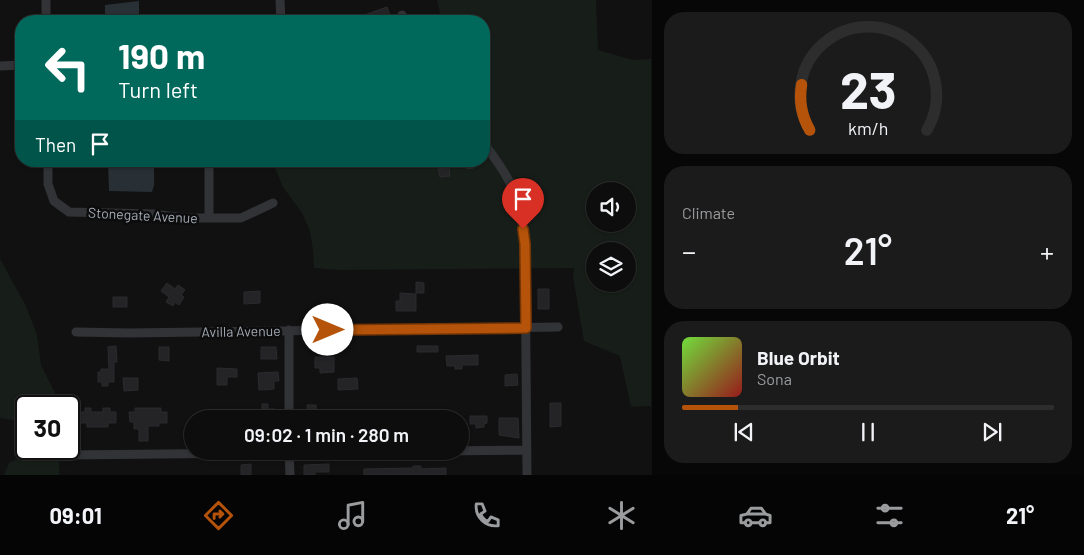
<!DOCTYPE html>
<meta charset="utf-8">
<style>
:root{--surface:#0d0d0e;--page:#1b1b1c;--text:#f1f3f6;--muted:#9a9c9e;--line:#2d2d2e;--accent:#b45309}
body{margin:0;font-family:Barlow,sans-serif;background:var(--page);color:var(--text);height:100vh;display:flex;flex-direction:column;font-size:19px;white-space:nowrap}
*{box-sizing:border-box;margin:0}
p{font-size:16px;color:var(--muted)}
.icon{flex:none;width:28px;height:28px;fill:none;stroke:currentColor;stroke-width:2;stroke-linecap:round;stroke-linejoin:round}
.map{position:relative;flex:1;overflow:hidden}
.drawer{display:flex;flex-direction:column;gap:12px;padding:12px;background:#070708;width:432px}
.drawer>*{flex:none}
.guide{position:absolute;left:15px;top:15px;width:475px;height:152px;border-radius:20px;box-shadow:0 1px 4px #0004,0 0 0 1px var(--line);background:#00695c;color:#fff;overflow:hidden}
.fabs{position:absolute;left:586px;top:182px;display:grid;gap:10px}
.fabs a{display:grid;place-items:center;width:50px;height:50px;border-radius:50%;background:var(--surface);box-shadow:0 1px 4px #0004,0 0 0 1px var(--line);font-size:25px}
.speed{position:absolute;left:15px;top:395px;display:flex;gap:10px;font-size:25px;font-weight:700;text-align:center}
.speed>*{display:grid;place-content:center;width:65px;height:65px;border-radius:50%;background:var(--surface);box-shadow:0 1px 4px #0004,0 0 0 1px var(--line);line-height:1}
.speed .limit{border:2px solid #111;border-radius:8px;background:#fff;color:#111}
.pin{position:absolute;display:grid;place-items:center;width:42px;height:42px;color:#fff;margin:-51px -21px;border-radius:50% 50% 50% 0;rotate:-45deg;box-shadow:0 0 5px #0007}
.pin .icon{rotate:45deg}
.me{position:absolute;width:55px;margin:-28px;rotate:90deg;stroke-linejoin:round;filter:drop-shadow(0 0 4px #0008)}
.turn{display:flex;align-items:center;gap:18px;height:105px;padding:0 20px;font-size:22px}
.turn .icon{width:65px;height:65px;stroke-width:2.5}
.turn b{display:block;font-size:35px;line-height:42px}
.then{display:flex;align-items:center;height:48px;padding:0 20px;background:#0003;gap:10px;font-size:19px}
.big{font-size:38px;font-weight:600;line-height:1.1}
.drawer .card{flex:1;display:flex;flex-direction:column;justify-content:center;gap:8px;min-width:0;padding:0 18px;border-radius:20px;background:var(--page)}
.drawer .dial{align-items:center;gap:0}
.dial svg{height:130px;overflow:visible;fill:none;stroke:var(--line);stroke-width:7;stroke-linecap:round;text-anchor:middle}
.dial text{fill:var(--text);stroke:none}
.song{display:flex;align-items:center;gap:15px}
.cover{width:60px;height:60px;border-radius:8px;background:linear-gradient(135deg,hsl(100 70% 55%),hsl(0 70% 35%))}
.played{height:5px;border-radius:2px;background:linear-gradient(90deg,var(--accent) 15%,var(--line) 15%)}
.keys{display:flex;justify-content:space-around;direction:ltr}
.heat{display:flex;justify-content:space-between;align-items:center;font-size:28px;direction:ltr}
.trip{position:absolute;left:184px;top:410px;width:285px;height:50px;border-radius:25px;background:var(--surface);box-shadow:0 1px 4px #0004,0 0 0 1px var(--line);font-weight:600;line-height:50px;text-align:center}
.tabs{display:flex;height:80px;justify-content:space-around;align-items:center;background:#050506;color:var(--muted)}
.tabs .icon{width:35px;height:35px}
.tabs .current{color:var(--accent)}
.tabs b{font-size:22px;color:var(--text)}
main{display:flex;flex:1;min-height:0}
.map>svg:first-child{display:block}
.green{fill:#171d18;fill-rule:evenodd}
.water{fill:#283035}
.building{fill:#242426;stroke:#2b2b2e}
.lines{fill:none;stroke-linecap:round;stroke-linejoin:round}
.minor{stroke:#323337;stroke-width:9}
.route-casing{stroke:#753606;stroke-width:12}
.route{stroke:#b45309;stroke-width:9}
.labels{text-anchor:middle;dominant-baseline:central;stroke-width:5;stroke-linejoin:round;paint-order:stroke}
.street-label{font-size:14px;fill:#a2a9b3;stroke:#0c0c0d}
</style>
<main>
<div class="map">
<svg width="652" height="475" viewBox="0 0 652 475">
<rect width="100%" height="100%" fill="#111112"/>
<!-- green -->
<path class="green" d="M437,0H596L598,50L633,60L651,59V406L631,407L620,356L584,341L573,277L574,268L338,270L314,268L313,250L310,231L302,213L283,187L272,161H484V21H442ZM595,191H628V224H595ZM595,251H628V284H595Z
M0,259L26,306L37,335L41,365L55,393L58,405V406H26V425L18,421L0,418Z
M35,449H59V475H4L9,463Z"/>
<!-- water -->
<path class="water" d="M139,1V21H105V5Z
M108,161H154V185L152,192L109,191Z"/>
<!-- building -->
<path class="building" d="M387,7L391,18L380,21H369L367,14Z
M457,161H476V164L473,165L474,168L467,169L466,166L458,167Z
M449,167L450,176L440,177L438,169Z
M416,282L424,283V293H416Z
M167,283L175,289L178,285L185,290L181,295L184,297L179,305L175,302L173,306L166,302L169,297L161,291Z
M538,289H549V309H538Z
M260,291V303L244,304V292Z
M400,293L416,294V311H396V301H400Z
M113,297H127V307H113Z
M116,346L117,362H114V382H108V386H102V382H98V372H101V369H109L108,347Z
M417,346H438V352H417Z
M159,347H169V361L159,360Z
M261,347H276L277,359H261Z
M478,355V365H462V369H455V366H447L446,356Z
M315,357H334V372L320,373V368H315Z
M217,368L237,369V377H227V385H217Z
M278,372L279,381H274V389L259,390L258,373Z
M517,374L518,385L505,386V375Z
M123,378H138V390L124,391Z
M357,378L358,389L338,390V379Z
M550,403H561V426L550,427Z
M262,404H268V409H275V418L260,419V413H262Z
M307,405H316V415L308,416Z
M85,408H91V412H103V408H110V412H116V423H108V427H87V423H79L78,412H85Z
M135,408H161V412H167V423H159V426H148V441H139V429H134V422H130L129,412H135Z
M470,416H487V423L484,424V427L476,428V424H470Z
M499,418H518L519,438L499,435Z
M251,464V475H241V465Z
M329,464V472H315V475H304V465Z
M413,466H421V469L446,468V475H364V469L413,468Z"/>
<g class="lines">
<!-- minor -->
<path class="minor" d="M46,0V21
M280,0L281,21
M402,15L405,21
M0,66L21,65
M484,143C494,158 507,173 513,190C520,207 523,226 525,244L527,475
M48,161V184L54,201L69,212L153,214L185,218H241L273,203
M209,161V218
M289,330V419
M76,332L129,333L558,327
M289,451L290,475
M67,455L527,450"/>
</g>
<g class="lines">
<!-- route casing -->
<g class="route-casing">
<path id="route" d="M328,330L526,328L525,244L523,229"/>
</g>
<!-- route -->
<use href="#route" class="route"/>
</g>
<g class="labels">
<!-- street labels -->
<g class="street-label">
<text transform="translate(143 215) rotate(3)">Stonegate Avenue</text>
<text transform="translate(241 331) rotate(-1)">Avilla Avenue</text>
</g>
</g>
</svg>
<div class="fabs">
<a><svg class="icon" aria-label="sound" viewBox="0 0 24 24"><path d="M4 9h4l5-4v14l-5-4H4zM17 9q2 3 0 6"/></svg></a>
<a><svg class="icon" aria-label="layers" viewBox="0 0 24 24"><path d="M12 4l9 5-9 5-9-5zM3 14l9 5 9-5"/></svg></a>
</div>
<div class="speed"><div class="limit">30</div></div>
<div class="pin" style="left:523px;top:229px;background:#d93025"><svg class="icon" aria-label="arrive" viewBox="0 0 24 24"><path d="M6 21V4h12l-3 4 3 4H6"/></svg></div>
<svg class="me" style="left:328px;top:330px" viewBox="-20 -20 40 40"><circle r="19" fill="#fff"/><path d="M0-13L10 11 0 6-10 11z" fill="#b45309"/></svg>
<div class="trip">09:02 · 1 min · 280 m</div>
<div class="guide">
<div class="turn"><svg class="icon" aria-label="left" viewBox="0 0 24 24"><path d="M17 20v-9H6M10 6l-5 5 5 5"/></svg><div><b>190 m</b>Turn left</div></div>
<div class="then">Then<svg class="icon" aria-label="arrive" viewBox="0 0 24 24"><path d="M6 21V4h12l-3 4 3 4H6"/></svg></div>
</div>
</div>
<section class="drawer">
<div class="card dial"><svg viewBox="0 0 100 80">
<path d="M14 69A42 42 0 1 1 86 69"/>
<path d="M14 69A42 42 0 0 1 9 41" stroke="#b45309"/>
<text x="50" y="56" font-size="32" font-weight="700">23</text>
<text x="50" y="72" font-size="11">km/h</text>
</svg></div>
<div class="card"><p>Climate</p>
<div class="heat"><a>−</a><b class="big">21°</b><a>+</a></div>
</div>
<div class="card">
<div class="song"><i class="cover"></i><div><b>Blue Orbit</b><p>Sona</p></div></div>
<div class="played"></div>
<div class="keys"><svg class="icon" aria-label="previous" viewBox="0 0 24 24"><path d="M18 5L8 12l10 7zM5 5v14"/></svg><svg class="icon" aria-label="pause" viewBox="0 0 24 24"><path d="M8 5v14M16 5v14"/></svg><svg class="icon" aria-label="next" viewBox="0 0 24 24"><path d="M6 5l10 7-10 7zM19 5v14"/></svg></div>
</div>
</section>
</main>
<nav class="tabs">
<b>09:01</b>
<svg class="icon current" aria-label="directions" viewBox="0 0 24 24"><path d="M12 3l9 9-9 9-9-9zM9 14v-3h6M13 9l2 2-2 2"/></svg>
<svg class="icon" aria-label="music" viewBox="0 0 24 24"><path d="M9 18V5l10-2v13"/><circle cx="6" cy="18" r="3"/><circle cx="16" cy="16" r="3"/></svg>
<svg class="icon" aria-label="phone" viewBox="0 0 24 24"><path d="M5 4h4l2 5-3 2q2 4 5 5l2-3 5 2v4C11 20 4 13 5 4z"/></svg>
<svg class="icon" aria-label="climate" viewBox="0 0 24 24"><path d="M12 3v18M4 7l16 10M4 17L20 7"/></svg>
<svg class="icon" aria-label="car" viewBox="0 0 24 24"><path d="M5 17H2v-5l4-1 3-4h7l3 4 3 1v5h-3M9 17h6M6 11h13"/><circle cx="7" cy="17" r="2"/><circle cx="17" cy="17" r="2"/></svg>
<svg class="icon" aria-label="filters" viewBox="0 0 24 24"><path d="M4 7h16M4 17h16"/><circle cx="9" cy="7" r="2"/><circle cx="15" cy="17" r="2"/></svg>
<b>21°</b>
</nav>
